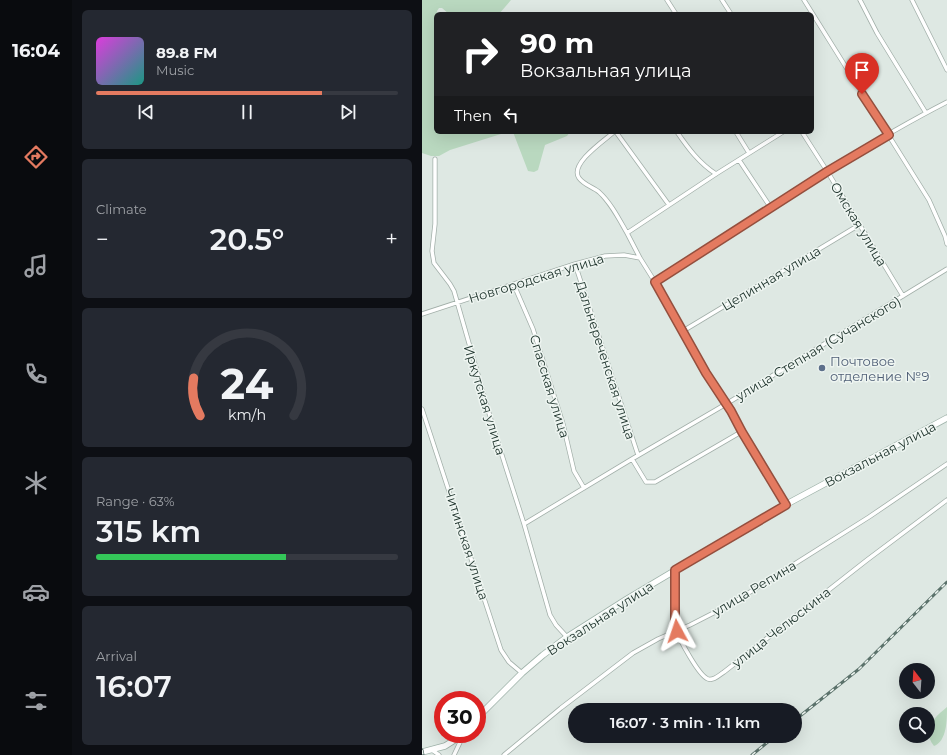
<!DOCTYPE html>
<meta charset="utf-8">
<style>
:root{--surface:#171b24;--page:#242831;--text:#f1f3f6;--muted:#9ea1a6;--line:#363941;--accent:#e47a60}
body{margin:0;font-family:Montserrat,sans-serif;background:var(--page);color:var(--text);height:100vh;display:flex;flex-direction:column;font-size:15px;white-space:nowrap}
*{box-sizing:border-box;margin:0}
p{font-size:13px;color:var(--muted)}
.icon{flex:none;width:22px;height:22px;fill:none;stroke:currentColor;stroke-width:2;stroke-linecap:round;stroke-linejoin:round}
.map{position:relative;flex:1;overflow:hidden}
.sheet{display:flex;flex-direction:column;gap:10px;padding:10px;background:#0d0f14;width:350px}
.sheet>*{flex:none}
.top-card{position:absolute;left:12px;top:12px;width:380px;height:122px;border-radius:6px;box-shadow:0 4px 16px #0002;background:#202124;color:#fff;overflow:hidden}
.needle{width:26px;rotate:343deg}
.buttons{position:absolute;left:477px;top:663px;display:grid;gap:8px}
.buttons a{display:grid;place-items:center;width:36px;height:36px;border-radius:50%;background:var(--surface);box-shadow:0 4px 16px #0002;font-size:20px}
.speed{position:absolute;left:12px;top:691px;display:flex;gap:8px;font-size:20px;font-weight:700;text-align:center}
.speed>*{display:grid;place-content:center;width:52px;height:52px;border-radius:50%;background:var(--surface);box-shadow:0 4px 16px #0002;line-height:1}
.speed .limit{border:6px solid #d22;background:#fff;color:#111}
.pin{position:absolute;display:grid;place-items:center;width:34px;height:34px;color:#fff;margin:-41px -17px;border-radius:50% 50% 50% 0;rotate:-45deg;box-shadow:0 0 4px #0007}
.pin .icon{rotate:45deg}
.me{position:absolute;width:44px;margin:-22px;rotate:355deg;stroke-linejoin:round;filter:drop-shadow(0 0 3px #0008)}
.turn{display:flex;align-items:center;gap:14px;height:84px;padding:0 20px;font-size:18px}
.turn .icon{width:52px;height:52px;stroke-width:2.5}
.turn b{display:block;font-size:28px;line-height:34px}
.then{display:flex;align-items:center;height:38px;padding:0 20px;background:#0003;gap:8px;font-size:15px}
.big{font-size:30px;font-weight:600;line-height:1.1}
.sheet .widget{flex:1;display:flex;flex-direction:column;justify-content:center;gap:6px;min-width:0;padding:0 14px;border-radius:6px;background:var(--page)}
.sheet .dial{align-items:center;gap:0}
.dial svg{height:104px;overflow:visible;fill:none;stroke:var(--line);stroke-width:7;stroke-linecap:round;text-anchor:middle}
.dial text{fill:var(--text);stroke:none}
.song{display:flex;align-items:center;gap:12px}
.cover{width:48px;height:48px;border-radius:6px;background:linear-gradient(135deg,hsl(300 70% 55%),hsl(170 70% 35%))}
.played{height:4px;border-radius:2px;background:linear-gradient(90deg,var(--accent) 75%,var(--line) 75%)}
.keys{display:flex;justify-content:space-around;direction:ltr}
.heat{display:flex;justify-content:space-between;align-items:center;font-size:22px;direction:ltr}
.charge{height:6px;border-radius:3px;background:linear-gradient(90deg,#34c759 63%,var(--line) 0)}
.trip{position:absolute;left:146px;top:703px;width:234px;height:40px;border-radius:20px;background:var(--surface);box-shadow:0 4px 16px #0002;font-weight:600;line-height:40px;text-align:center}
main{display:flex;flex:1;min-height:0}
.dock{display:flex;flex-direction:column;width:72px;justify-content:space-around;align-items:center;background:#090b0e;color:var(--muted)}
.dock .icon{width:28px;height:28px}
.dock .on{color:var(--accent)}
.dock b{font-size:18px;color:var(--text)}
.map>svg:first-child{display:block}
.green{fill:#b9d8bf}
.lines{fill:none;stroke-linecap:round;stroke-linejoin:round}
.minor-casing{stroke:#a2afa9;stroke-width:5}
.secondary-casing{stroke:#9fb3aa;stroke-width:7}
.minor{stroke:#fff;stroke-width:3.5}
.secondary{stroke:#fff;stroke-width:5.5}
.rail-casing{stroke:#5b726b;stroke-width:3}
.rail{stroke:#eef5f1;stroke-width:1.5;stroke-dasharray:4.5;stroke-linecap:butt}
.route-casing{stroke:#944f3e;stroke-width:10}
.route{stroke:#e47a60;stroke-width:7}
.service-dot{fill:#5c6f8a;stroke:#eef5f1;stroke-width:1.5}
.labels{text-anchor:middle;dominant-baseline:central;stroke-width:3;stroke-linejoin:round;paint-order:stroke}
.street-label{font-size:13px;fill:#21362f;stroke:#eef5f1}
.service-label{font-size:13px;fill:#4e5e75;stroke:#eef5f1;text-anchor:start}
</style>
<main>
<nav class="dock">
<b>16:04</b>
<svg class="icon on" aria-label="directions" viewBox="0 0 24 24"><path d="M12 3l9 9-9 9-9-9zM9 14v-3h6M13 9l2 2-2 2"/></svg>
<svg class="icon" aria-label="music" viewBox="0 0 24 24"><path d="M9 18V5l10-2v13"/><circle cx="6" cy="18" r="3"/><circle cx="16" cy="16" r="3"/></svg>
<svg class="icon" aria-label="phone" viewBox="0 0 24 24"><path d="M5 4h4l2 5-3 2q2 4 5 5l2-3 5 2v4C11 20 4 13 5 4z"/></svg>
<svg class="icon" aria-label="climate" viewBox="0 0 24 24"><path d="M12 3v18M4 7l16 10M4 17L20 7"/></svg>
<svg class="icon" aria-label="car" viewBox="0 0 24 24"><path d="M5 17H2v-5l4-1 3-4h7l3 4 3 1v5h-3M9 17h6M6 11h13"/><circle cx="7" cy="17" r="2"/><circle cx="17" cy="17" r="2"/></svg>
<svg class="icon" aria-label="filters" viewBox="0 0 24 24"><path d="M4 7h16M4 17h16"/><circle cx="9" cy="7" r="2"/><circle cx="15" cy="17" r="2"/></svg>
</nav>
<section class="sheet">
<div class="widget">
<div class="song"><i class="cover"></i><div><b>89.8 FM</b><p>Music</p></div></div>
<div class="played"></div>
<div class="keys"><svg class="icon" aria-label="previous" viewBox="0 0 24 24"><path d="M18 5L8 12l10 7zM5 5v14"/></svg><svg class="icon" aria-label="pause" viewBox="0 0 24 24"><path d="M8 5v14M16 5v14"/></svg><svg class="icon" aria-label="next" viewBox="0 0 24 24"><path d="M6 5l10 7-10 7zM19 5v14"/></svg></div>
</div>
<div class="widget"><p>Climate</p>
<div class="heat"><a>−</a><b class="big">20.5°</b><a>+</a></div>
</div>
<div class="widget dial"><svg viewBox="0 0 100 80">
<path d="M14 69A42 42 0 1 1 86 69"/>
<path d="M14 69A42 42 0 0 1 9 40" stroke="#e47a60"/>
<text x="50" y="56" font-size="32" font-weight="700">24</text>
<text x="50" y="72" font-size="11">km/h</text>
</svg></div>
<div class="widget"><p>Range · 63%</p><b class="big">315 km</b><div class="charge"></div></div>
<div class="widget"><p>Arrival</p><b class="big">16:07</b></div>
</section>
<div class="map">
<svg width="525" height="755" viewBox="0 0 525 755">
<rect width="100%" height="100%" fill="#dee8e3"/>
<!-- green -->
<path class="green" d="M0,0H89L77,14H27L20,8H17L15,11L14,132H148L145,136L123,145L116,170L112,172L106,171L91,132L79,134L28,150L17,156H9L0,153Z
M525,707C525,720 525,741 512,746C499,729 512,718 525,707Z"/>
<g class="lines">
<!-- minor casing -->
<g class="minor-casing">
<path id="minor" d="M245,0L254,14
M300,0L309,14
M382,0L507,200L523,236L525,244
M438,0L455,33L504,113
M490,0L525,70
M192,132C183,140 147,164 157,178C162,185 171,187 177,192C189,203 197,219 205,233L294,174L361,132
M194,132L247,205
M255,132C266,148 277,163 294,174
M314,132L327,153
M380,132L405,171L481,296
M13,159V224L10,251L12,263L28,284L32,291L71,427L102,524L128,615L134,625L145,637
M317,160L349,208
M205,233L218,258
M153,264L216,455
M233,282C276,357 319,431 363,505
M92,285L111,329L141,424L152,471L162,488
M0,314L153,264L183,256L202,255L218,258L233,282C329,221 424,154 525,102
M261,331L437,225
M0,409L79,650L87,662L100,673
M210,459L224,482H233L319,432
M102,524L210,459L304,404L525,269
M253,570C253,589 250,611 254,629C257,639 277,676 286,679C292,681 297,675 302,672L445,560L525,500
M10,750L17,755
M32,755L41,736
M82,755L139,708L211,653L236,639L268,625L309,604L447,517L525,464"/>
</g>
<!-- secondary casing -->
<g class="secondary-casing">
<path id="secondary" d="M55,718L100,673L121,655L145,637L205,599L363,505L525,418
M0,752L23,746L42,734"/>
</g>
<!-- minor -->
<use href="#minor" class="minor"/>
<!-- secondary -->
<use href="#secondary" class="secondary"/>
<!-- rail casing -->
<g class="rail-casing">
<path id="rail" d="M373,720L437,669L525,582
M0,750L1,755
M330,755L353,736"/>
</g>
<!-- rail -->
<use href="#rail" class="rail"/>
</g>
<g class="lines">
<!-- route casing -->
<g class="route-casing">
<path id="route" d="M255,631L253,621V570L364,505L320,432L309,411L284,373L233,282L406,171L467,135L440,94"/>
</g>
<!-- route -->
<use href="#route" class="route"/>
</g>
<!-- markers -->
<circle class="service-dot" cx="400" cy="368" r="4"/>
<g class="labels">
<!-- street labels -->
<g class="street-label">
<text transform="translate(437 224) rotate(59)">Омская улица</text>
<text transform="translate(114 278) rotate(-17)">Новгородская улица</text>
<text transform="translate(349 278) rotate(-31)">Целинная улица</text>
<text transform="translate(396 348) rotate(-31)">улица Степная (Сучанского)</text>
<text transform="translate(184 360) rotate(72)">Дальнереченская улица</text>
<text transform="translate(128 386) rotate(73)">Спасская улица</text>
<text transform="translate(63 400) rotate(73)">Иркутская улица</text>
<text transform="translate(458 454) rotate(-28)">Вокзальная улица</text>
<text transform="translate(45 544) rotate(72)">Читинская улица</text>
<text transform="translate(332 588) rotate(-31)">улица Репина</text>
<text transform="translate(178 618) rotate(-33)">Вокзальная улица</text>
<text transform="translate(359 627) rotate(-38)">улица Челюскина</text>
</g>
<!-- service labels -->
<g class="service-label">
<text x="408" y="361">Почтовое<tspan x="408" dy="15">отделение №9</tspan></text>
</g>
</g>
</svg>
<div class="buttons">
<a><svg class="needle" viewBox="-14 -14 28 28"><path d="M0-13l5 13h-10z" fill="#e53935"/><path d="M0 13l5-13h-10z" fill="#9ea1a6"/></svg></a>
<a><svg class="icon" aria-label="search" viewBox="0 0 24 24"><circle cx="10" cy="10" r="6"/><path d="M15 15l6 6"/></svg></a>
</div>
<div class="speed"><div class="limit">30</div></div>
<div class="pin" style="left:440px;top:94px;background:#d93025"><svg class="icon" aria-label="arrive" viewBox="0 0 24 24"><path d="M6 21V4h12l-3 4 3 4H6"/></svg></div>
<svg class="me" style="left:255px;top:631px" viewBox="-20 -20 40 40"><path d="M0-17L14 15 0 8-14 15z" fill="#e47a60" stroke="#fff" stroke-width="4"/></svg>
<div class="trip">16:07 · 3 min · 1.1 km</div>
<div class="top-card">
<div class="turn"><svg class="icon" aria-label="right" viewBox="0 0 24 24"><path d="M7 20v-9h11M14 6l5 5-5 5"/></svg><div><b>90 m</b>Вокзальная улица</div></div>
<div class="then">Then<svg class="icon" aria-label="left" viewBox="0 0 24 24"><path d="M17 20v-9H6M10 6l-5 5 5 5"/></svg></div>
</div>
</div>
</main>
